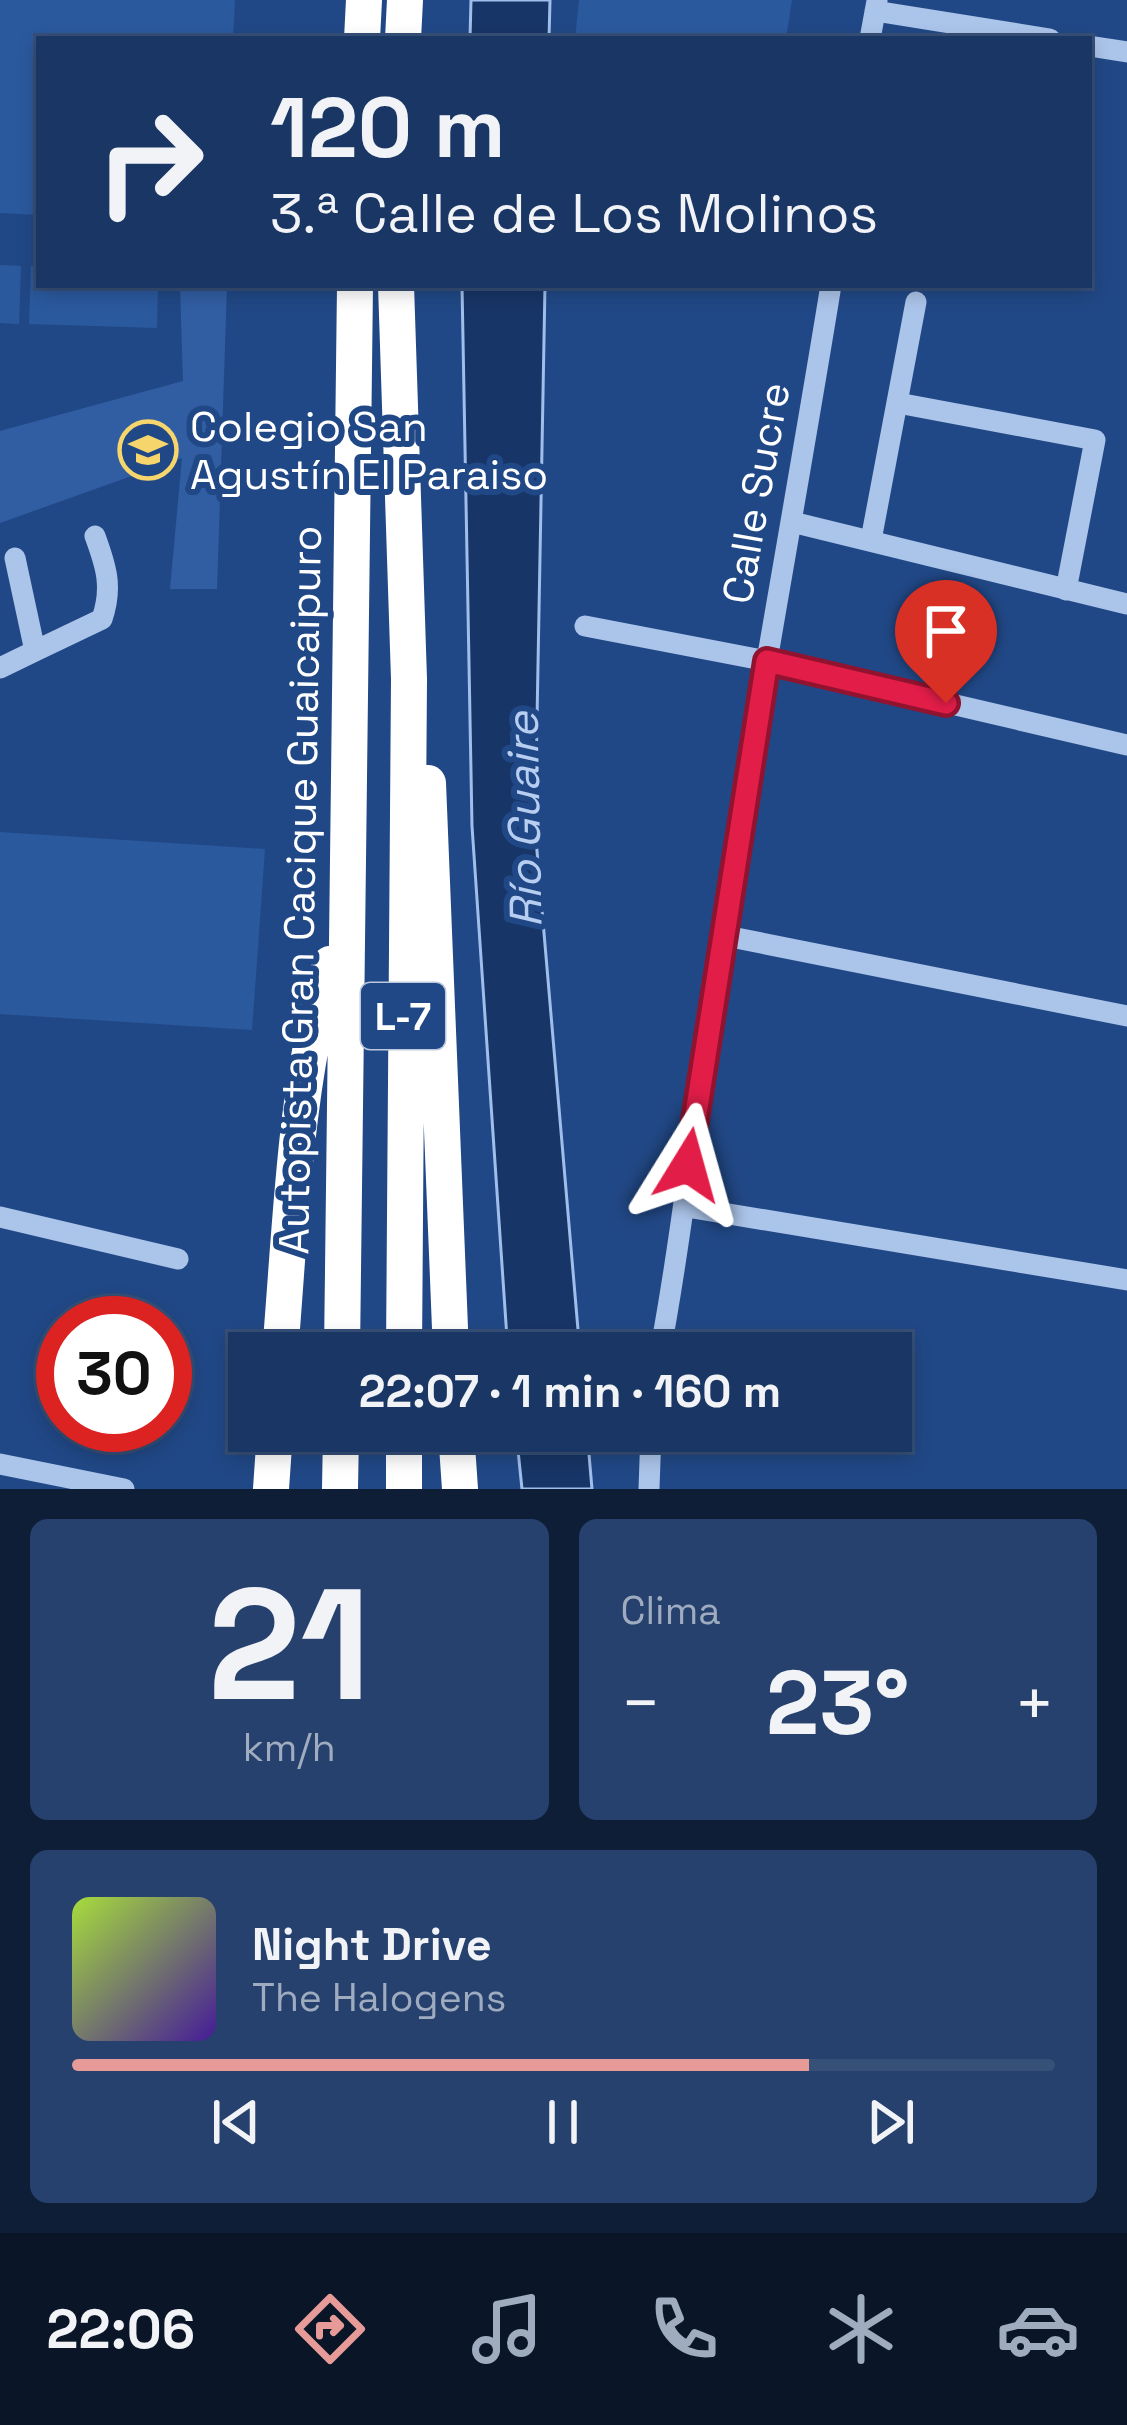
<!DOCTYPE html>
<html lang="es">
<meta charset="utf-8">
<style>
:root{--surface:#193664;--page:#26416d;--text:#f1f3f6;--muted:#9fabbf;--line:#375078;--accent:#e69b98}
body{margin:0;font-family:"Space Grotesk",sans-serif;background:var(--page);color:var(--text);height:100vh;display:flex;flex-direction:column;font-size:45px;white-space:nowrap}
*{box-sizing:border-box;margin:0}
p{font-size:39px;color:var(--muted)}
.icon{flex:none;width:66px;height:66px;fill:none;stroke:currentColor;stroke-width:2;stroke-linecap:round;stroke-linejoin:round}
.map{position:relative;height:1489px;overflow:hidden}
.sheet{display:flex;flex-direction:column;gap:30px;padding:30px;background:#0e1e37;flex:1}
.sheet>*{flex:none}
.hud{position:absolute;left:36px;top:36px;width:1056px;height:252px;border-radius:0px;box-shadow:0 6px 18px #0003,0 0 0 3px var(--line);background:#193664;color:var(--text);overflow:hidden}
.speed{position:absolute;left:36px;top:1296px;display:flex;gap:24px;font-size:60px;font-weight:700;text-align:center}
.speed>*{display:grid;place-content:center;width:156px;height:156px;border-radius:50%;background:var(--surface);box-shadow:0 6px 18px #0003,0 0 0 3px var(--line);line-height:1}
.speed .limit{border:18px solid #d22;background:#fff;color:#111}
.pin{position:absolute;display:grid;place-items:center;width:102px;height:102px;color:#fff;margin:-123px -51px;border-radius:50% 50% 50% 0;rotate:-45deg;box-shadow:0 0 12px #0007}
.pin .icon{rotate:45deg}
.me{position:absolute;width:132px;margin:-66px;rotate:8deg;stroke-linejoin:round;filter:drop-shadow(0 0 9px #0008)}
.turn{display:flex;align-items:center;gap:42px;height:252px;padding:0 36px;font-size:54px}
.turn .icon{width:156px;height:156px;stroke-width:2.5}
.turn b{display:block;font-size:84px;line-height:102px}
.big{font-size:90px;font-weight:800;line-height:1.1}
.sheet .widget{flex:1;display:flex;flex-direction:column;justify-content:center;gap:18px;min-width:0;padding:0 42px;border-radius:18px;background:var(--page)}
.sheet .dial{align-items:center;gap:0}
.dial b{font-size:156px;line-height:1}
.song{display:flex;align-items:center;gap:36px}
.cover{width:144px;height:144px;border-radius:18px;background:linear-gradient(135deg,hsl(80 70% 55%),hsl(260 70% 35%))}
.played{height:12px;border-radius:6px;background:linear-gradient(90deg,var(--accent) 75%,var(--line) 75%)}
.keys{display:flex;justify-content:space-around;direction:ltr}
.heat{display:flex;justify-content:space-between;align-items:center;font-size:66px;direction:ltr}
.sheet .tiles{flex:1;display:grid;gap:30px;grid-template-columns:1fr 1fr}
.widget:last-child{grid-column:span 2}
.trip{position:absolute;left:228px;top:1332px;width:684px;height:120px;border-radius:0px;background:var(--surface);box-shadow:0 6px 18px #0003,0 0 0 3px var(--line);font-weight:800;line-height:120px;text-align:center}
.tab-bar{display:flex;height:192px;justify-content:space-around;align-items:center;background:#0a1628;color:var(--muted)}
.tab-bar .icon{width:84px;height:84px}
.tab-bar .selected{color:var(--accent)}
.tab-bar b{font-size:54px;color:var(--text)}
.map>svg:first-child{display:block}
.green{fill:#2b599e}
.water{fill:#173566;stroke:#9fbeeb;stroke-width:3}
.building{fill:#315ea3}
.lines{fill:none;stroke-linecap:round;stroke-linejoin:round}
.minor{stroke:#abc4e9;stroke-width:21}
.highway{stroke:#fff;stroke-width:36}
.route-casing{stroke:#92132f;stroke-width:30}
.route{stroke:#e11d48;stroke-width:21}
.labels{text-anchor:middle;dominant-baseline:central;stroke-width:12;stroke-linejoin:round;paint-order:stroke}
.shield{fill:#214886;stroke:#bcc8db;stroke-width:3}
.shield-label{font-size:39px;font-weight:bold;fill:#fff}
.poi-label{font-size:42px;fill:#fff;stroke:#214886;text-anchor:start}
.street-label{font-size:42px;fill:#fff;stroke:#214886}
.water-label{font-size:45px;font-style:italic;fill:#b7cef1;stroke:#214886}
</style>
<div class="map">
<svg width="1127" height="1489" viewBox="0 0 1127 1489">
<rect width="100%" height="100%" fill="#214886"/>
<!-- green -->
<path class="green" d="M0,0H235L233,39H39V215L0,213Z
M579,0H792L786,39H575Z
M0,265L21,266L19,324L0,323Z
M31,266H39V285H158L157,328L29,324Z
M0,832L265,849L252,1030L0,1014Z"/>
<!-- water -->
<path class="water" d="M471,0H550L549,39H470Z
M462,285H545L535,828L580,1353H508L472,826Z
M516,1431H587L592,1489H522Z"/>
<!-- building -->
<path class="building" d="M180,285H227L217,589H170L182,458L0,523V431L183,381Z"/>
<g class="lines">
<!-- minor -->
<path class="minor" d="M875,11L1050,39
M870,39L877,1
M1089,46L1127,52
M898,403L1095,440L1066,590
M792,522L1127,604
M871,540L916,302
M585,626L767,661L1127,745
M35,651L102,619C113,587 106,566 95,536
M0,668L35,651L15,558
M721,935L1127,1016
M687,1207L1127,1280
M0,1217L178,1259
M660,1353C686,1213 699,1072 722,931C756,715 796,500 831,285
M0,1464L124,1489
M649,1489L651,1431"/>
<!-- highway -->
<path class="highway" d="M362,39L364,0
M403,39L405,0
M396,285L409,679L404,1353
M428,783L451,1353
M280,1353C291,1224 294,1089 330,964
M342,1353L355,285
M404,1431V1489
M456,1431L460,1489
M271,1489L275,1431
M340,1489L341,1431"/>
</g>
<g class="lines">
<!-- route casing -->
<g class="route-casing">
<path id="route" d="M688,1165L767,661L946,703"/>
</g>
<!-- route -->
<use href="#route" class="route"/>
</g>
<!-- icons -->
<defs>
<g id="school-ring" transform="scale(3)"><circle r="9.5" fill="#214886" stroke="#f6d56c" stroke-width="1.5"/><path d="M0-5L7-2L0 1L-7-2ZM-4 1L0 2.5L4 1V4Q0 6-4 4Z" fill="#f6d56c"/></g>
</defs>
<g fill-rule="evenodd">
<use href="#school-ring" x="148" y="450"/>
</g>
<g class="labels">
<!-- shield labels -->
<rect class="shield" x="361" y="983" width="84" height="66" rx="9"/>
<g class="shield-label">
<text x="403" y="1016">L-7</text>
</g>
<!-- poi labels -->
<g class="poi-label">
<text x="190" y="426">Colegio San<tspan x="190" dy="48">Agustín El Paraiso</tspan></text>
</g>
<!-- street labels -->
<g class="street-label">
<text transform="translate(756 493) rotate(-80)">Calle Sucre</text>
<text transform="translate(300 890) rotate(-89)">Autopista Gran Cacique Guaicaipuro</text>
</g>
<!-- water labels -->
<g class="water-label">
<text transform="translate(524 820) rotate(-91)">Río Guaire</text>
</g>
</g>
</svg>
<div class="speed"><div class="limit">30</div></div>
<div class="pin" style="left:946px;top:703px;background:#d93025"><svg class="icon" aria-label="arrive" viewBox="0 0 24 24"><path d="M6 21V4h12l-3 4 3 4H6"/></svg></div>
<svg class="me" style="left:688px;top:1165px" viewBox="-20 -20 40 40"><path d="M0-17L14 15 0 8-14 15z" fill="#e11d48" stroke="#fff" stroke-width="4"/></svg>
<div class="trip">22:07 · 1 min · 160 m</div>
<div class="hud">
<div class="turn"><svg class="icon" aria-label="right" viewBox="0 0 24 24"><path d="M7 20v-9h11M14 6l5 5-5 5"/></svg><div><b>120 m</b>3.ª Calle de Los Molinos</div></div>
</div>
</div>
<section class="sheet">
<div class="tiles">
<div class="widget dial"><b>21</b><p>km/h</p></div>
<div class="widget"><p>Clima</p>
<div class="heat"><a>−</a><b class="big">23°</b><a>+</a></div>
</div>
<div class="widget">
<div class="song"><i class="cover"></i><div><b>Night Drive</b><p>The Halogens</p></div></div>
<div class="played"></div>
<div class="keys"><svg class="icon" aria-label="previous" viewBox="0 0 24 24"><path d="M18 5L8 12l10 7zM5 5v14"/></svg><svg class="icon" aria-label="pause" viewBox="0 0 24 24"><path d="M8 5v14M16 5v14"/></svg><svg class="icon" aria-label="next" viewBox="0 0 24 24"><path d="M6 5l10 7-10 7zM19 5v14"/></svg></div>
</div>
</div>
</section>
<nav class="tab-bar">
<b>22:06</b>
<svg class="icon selected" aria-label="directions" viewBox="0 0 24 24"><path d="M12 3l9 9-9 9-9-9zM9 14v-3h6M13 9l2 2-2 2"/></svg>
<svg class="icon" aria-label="music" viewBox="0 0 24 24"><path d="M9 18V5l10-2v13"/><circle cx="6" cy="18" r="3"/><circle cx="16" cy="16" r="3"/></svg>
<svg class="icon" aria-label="phone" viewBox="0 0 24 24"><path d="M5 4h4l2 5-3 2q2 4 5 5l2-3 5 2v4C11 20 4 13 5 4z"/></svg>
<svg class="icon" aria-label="climate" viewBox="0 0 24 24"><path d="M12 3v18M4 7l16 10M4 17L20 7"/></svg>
<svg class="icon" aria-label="car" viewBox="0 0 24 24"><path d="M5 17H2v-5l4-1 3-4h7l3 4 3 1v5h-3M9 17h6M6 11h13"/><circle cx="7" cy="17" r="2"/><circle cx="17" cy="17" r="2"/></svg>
</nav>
